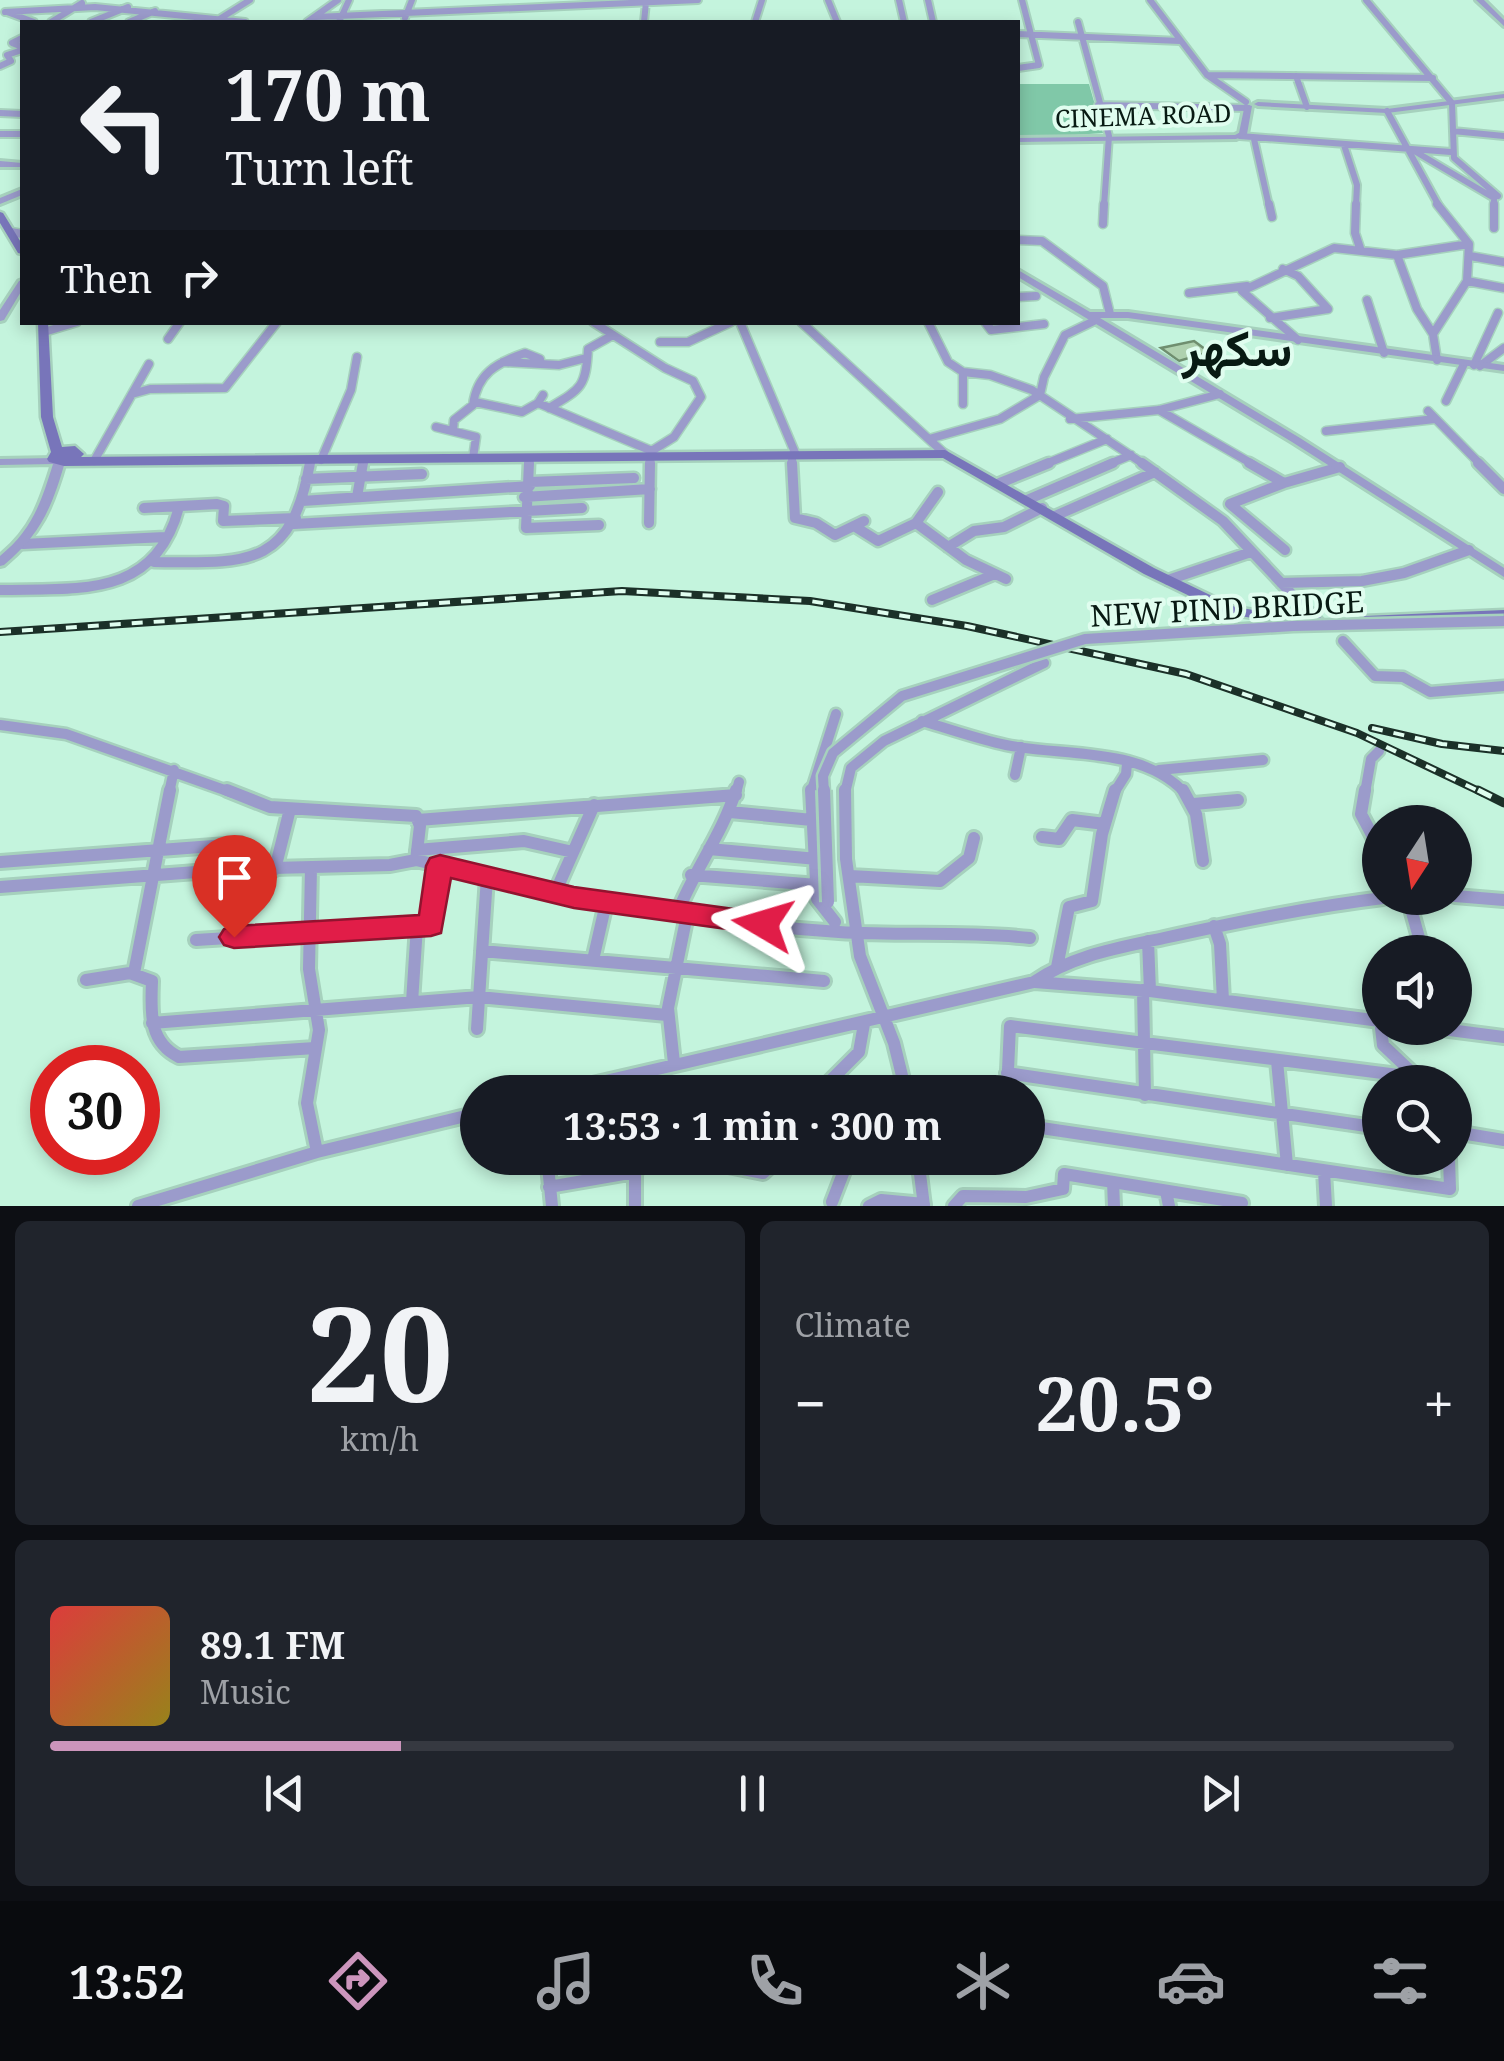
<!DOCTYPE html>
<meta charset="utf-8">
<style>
:root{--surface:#171b24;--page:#20242c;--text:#f1f3f6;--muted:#9ea1a6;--line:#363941;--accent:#cc95bc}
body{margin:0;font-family:"Noto Serif",Vazirmatn,serif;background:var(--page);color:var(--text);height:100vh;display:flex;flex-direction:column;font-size:38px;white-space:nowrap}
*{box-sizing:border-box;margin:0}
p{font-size:32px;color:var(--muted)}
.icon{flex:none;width:55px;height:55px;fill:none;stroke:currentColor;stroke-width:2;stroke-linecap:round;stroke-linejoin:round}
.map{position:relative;height:1206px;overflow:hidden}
.side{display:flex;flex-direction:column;gap:15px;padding:15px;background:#0d0f14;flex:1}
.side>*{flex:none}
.hud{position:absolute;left:20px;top:20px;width:1000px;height:305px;border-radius:0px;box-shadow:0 5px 15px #0003;background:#171b24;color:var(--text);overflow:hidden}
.needle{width:65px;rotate:192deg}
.buttons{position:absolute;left:1362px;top:805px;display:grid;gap:20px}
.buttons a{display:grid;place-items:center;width:110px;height:110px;border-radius:50%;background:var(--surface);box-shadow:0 5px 15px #0003;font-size:50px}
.speed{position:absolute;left:30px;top:1045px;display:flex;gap:20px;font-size:50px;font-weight:700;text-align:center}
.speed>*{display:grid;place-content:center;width:130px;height:130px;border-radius:50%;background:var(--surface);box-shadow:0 5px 15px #0003;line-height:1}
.speed .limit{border:15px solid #d22;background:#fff;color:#111}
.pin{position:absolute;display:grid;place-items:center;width:85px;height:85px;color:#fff;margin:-102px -42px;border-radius:50% 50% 50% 0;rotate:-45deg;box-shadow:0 0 10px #0007}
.pin .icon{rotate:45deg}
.me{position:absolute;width:110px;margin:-55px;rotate:277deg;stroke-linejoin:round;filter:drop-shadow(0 0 8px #0008)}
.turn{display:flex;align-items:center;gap:35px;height:210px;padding:0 40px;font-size:45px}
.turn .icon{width:130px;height:130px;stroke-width:2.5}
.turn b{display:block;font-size:70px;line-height:85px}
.then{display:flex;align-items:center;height:95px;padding:0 40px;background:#0003;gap:20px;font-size:38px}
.big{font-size:75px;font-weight:700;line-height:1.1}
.side .card{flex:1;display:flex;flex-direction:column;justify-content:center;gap:15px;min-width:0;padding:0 35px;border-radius:15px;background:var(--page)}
.side .dial{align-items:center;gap:0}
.dial b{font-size:130px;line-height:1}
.song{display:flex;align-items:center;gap:30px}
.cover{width:120px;height:120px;border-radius:15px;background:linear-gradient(135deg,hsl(0 70% 55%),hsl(50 70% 35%))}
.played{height:10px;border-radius:5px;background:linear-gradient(90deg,var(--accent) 25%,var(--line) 25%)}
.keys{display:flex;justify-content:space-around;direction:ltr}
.heat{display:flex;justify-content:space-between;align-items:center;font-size:55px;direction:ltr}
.side .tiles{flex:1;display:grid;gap:15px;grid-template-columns:1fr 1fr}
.card:last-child{grid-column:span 2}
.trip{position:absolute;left:460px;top:1075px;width:585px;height:100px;border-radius:50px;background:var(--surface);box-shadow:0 5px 15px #0003;font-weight:700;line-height:100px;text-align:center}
.tabs{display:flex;height:160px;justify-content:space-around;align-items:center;background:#090b0e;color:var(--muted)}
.tabs .icon{width:70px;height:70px}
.tabs .current{color:var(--accent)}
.tabs b{font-size:45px;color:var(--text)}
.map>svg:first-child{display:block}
.green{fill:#80c8a8}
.building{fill:#afd1af;stroke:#6f8e6f;stroke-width:2.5}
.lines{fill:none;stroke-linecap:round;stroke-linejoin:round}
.minor-far3-casing{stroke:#a6d1bd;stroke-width:10}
.minor-far2-casing{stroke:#a6d1bd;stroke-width:11}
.minor-far1-casing{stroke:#a6d1bd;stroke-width:15}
.minor-casing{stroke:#a6d1bd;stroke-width:18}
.tertiary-casing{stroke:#a6d1bd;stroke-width:6}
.secondary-casing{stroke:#a6d1bd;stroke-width:5}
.minor-far3{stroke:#9b9bcb;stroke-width:6}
.minor-far2{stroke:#9b9bcb;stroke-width:8}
.minor-far1{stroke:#9b9bcb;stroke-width:10}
.minor{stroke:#9b9bcb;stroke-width:12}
.tertiary{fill:#9b9bcb;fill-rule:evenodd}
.secondary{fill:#7875ba;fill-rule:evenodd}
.rail-far1-casing{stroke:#1b3028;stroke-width:8}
.rail-casing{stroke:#1b3028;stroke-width:9}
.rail-far1{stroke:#e0fdef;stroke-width:4;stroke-dasharray:11;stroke-linecap:butt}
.rail{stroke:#e0fdef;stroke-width:5;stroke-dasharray:15;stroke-linecap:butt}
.minor-bridge-far1-casing{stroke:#a6d1bd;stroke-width:15;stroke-linecap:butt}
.minor-bridge-casing{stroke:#a6d1bd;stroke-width:18;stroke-linecap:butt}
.minor-bridge-far1{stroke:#9b9bcb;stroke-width:10}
.minor-bridge{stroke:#9b9bcb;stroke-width:12}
.route{fill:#e11d48;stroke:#92132f;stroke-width:2.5}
.labels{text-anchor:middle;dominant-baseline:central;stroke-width:8;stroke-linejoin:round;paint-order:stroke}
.far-street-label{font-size:25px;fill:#081a13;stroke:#e0fdef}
.street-label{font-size:30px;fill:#081a13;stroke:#e0fdef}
.town-label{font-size:50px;font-weight:bold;fill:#081a13;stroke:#e0fdef}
</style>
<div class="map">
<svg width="1504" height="1206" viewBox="0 0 1504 1206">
<rect width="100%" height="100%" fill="#c4f4dd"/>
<!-- green -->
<path class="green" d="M1018,84H1089L1103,133L1018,139Z"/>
<!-- building -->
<path class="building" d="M1194,341L1209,352L1179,361L1161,348Z"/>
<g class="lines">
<!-- minor-far3 casing -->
<g class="minor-far3-casing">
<path id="minor-far3" d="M828,0L837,22
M899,0L904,22
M928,0L933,22
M1150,0L1207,75L1246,102
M1366,0L1452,103L1454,158L1498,196
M5,12L95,7L245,22
M7,12L34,22
M316,17L698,0
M221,18L250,0
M405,18L412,0
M51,22L82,3
M91,22L128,7
M129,22L155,11
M307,22L338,0
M339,22L349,0
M644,22L646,2
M755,22L762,0
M1078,22L1109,136L1104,206
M1018,34L1180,41
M22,38L12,43L22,47
M0,66L11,61L7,55L22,50
M1018,68L1039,65L1022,0
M1207,75L1433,78
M1296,76L1307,107
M1098,105L1248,108
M1387,111L1439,206
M0,113L22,114
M1453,131L1504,136
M0,134H22
M1240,136L1451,152
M1254,139L1269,206
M1344,145L1357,185L1356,206
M1416,152L1494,198V206"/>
</g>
<!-- minor-far2 casing -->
<g class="minor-far2-casing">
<path id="minor-far2" d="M1269,204L1272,217
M1356,204L1355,233L1361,251
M1494,204V228
M1103,224L1104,204
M11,232L22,234
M1018,240L1042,241L1103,286L1110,314
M1397,255L1417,309L1433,334L1437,360
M1470,256L1504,262
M1283,269L1298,276L1328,309
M1467,281L1504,288
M1189,293L1247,286
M1018,297L1036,296
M1367,300L1384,353
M1270,318L1328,309
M593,322L665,368L693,381L701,397L674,437L650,452V465
M740,322L796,455
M801,322L945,454
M928,322L948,362L963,372V404
M985,322L991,330L1044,324
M44,332L77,322
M1433,334L1467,281L1469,244L1437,204
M168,339L180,322
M1298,340L1242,291L1334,248L1397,255L1469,244
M660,342H688L731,322
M503,362L559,365L586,358
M1474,365L1498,313
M1480,366L1504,348
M963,372L990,375L1032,390L1145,465
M132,394L150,389L225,388L277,322
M543,395L538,403L652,451
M1446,401L1464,364
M475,402L522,412L538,403
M549,408C581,389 586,387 588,349L613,335
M1159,410L1254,465
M1428,411L1481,465
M1070,419L1159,410L1220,394
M436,427L476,437L473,458
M453,430L454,420L473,405C477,374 496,363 525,353L540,359L541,364
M1326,431L1435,419
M929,439L1000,419L1040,395L1044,377L1065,335L1094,321
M792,455V465
M529,458V465
M321,460L351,390L357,357
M94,461L149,364
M309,465L310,460
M363,465L364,459
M1043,465L1107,439
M1107,465L1131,455"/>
</g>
<!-- minor-far1 casing -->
<g class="minor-far1-casing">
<path id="minor-far1" d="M529,463L526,528L599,525
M792,463L795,518L816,523L835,535L864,521
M1142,463L1223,521L1319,623
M1249,463L1284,483L1340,467
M1478,463L1504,489
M306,479L422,474
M530,482L634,478
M1000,483L1049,463
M1284,483L1230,504L1285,550
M938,492L916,523L966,560L1006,579
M357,497L363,463
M524,497L650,489
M1027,500L1113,463
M302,501L530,486
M144,508L217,504L224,506L223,521L296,518
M1055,516L1155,472
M649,523L650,463
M294,524L582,508
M854,526L878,541L916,523
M23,544L165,537
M948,547L974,531L1004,527L1042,508
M154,562C249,563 291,568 310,463
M1168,580L1251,552
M1281,583L1362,581L1404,573L1469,550
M0,590C79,588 155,599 179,507
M932,600L995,574
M1343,641L1375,676L1403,677L1430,692L1504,686
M922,721C950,729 978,739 1006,745C1064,757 1142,746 1185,793
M0,725L66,734L233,793
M1159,770L1263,760
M1015,775L1021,747
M169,793L174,770
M736,793L739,782
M811,793L836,714
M845,793L851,768L884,741L1044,663
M1114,793L1126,774L1127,764
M1365,793L1371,759L1379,751"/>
</g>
<!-- minor casing -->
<g class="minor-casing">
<path id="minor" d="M227,790L270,807L416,816L420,826L416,860
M811,790L817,899L835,922
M845,790L846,859L860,956L894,1043L906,1092
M1183,790L1196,814L1203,861
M1365,790L1361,814L1380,850
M1194,804L1238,800
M730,812L812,820
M418,820L736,795
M1042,837L1059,839L1072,820L1105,824
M709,849L817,859
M417,850L524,841L573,852
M0,862L240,844L235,869
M311,867L309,969L319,1030L307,1103L317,1152
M275,869L290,809
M691,875L817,885
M850,876L940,881L969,858L974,838
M0,887L235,869L390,865L416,860C555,893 695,923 839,932C903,936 966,931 1030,938
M555,893L594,805
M1455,896L1504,900
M1408,898L1423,952
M677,914C694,870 722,835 736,790
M1214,926L1220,944L1223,1000
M196,940L431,925L440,866
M1148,941L1150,991
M482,951L824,981
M593,960L606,903
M1057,967L1069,907L1092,901L1102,834L1115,790
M134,973L170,790
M86,980L130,973L152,981C151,1011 148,1042 179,1057L315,1048
M1035,982L1150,991L1380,1021
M1143,990L1145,1095
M412,1002L417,926
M152,1023L479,997L667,1015
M1381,1028L1383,1045L1422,1082
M1434,1028L1504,1037
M477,1029L487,877
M1277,1061L1287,1165
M674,1063L668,1008L687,915
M1007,1073L1380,1128
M558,1092L1034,982C1073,955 1118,948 1164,938C1237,922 1309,907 1383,898
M819,1092L859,1052L864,1024
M1007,1092L1010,1026L1414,1077
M1028,1126L1450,1189L1449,1158
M1455,1132L1504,1140
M531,1158V1164L548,1166L552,1206
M918,1158L924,1206
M713,1163L763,1173L779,1158
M1324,1171L1326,1206
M635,1172V1206
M1113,1182L1114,1206
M549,1187L635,1172L649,1158
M1166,1191L1169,1206
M832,1202L849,1158
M138,1206L317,1152L478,1113
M869,1206L881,1200L924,1204
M954,1206L963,1196L1026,1197L1063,1189L1064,1174L1242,1203"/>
</g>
<!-- tertiary casing -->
<g class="tertiary-casing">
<path id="tertiary" d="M1476,0H1484L1504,20V26Z
M1504,94V98L1387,113L1258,106L1254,104L1258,102L1387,109Z
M1245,104L1252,106L1247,134L1236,139L1018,142V138L1235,135L1239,133Z
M0,161L22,163V167H0Z
M22,189V195L0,204V198Z
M1018,270L1090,312H1128L1504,365V371L1128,318H1100L1300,438L1504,568V577L1292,442L1018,277Z
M22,280V290L4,320L0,321V310L19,281Z
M55,458L65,462C52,507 41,534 4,565L0,566V556C32,530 41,503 53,464L0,465V459Z"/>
</g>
<!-- secondary casing -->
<g class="secondary-casing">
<path id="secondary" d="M0,212L3,213L22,244V254L18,253L0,223Z
M38,322H48L53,417L62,447L75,446L84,454L81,457L945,450L1154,568L1235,607L1304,618L1311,622L1304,626L1227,614L1144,574L943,458L64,466L49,462L47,459L51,452L41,417Z
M1504,610V618L1365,624L1358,620L1365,616Z"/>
</g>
<!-- minor-far3 -->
<use href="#minor-far3" class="minor-far3"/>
<!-- minor-far2 -->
<use href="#minor-far2" class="minor-far2"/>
<!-- minor-far1 -->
<use href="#minor-far1" class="minor-far1"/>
<!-- minor -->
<use href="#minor" class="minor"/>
<!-- tertiary -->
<use href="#tertiary" class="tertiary"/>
<!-- secondary -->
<use href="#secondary" class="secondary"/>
<!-- rail-far1 casing -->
<g class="rail-far1-casing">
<path id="rail-far1" d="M0,632L622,591L810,601L967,626L1186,674L1357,733L1483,793
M1372,728L1442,744L1504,751"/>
</g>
<!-- rail casing -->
<g class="rail-casing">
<path id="rail" d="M1478,790L1504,803"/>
</g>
<!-- rail-far1 -->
<use href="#rail-far1" class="rail-far1"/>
<!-- rail -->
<use href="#rail" class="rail"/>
<!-- minor-bridge-far1 casing -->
<g class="minor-bridge-far1-casing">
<path id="minor-bridge-far1" d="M824,793L823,776L833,753L902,696L1085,639L1293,626L1504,621"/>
</g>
<!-- minor-bridge casing -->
<g class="minor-bridge-casing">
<path id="minor-bridge" d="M824,790L828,902"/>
</g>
<!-- minor-bridge-far1 -->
<use href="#minor-bridge-far1" class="minor-bridge-far1"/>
<!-- minor-bridge -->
<use href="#minor-bridge" class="minor-bridge"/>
</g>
<!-- route -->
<path class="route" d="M440,855L574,887L763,913L773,916L777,924L773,931L763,934L574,908L451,878L441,933L431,936L234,948L224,945L219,937L224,929L234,926L419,915L426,866L430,858Z"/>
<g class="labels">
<!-- far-street labels -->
<g class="far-street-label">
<text transform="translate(1143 115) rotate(-2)">CINEMA ROAD</text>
</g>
<!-- street labels -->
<g class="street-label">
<text transform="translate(1227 608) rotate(-3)">NEW PIND BRIDGE</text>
</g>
<!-- town labels -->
<g class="town-label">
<text x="1237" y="347">سکھر</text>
</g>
</g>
</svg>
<div class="buttons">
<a><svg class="needle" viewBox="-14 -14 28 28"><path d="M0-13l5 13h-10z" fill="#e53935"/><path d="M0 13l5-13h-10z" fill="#9ea1a6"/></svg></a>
<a><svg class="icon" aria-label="sound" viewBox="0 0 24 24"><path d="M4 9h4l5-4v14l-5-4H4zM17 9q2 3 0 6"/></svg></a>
<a><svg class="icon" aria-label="search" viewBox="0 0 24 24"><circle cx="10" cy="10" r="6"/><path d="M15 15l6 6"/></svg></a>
</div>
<div class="speed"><div class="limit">30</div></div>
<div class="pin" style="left:234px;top:937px;background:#d93025"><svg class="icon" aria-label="arrive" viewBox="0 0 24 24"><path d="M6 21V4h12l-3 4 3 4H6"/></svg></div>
<svg class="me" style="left:763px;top:924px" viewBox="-20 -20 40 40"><path d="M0-17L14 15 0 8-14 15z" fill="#e11d48" stroke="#fff" stroke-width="4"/></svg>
<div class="trip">13:53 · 1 min · 300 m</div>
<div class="hud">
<div class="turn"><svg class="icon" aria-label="left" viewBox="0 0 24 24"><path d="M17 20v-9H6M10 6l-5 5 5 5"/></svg><div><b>170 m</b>Turn left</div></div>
<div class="then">Then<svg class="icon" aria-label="right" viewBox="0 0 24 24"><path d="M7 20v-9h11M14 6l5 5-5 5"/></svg></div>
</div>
</div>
<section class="side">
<div class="tiles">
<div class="card dial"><b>20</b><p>km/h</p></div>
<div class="card"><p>Climate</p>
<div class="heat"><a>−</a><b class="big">20.5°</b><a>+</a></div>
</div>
<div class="card">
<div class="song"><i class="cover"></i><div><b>89.1 FM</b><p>Music</p></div></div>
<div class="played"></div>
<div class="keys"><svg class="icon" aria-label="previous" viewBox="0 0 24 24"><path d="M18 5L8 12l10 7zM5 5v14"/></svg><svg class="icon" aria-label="pause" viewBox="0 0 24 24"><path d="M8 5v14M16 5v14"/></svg><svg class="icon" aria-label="next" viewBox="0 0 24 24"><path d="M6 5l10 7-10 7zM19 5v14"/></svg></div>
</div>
</div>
</section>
<nav class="tabs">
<b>13:52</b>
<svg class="icon current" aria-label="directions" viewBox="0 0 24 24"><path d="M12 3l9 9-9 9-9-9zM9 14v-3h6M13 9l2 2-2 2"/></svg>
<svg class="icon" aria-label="music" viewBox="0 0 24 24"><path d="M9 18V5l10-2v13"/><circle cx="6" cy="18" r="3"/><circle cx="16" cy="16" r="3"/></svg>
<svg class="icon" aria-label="phone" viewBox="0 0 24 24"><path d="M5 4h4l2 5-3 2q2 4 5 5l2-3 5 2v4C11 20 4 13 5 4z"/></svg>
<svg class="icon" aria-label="climate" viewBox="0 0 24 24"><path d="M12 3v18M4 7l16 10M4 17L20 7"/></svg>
<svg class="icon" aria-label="car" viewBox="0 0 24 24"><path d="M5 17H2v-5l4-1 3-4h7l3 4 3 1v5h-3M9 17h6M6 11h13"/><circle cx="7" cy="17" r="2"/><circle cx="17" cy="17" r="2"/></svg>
<svg class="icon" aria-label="filters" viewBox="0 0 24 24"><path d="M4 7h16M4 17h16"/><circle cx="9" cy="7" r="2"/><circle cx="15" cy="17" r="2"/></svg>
</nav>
